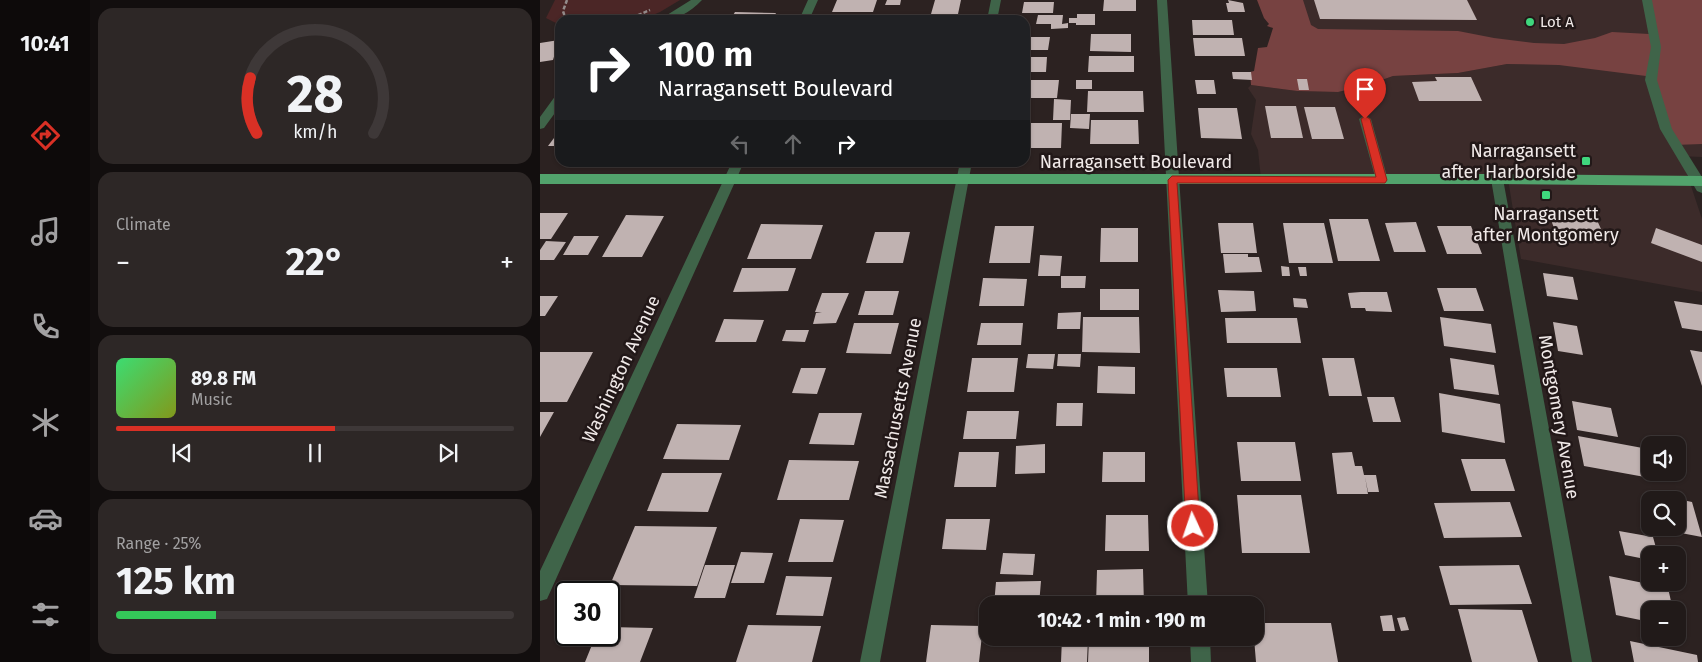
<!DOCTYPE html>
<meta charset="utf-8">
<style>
:root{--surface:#211a19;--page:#2d2726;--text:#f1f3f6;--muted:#a2a1a2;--line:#3e3838;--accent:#d93025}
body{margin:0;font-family:"Fira Sans",sans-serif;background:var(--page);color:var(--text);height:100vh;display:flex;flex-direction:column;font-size:19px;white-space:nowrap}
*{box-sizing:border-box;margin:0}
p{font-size:16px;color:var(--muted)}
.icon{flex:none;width:28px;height:28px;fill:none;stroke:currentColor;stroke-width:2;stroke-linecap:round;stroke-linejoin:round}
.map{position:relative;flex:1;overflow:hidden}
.sheet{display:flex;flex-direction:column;gap:8px;padding:8px;background:#120e0e;width:450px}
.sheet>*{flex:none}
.top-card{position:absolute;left:15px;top:15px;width:475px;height:152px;border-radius:15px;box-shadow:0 1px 4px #0004,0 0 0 1px var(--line);background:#202124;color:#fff;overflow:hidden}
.controls{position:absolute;left:1101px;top:436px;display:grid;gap:10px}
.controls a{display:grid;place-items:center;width:45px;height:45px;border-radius:10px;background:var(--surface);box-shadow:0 1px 4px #0004,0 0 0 1px var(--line);font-size:25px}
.speed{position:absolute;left:15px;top:581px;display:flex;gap:10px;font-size:25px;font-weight:700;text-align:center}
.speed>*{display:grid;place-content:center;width:65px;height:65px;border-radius:50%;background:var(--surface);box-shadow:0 1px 4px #0004,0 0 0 1px var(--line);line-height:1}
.speed .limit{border:2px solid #111;border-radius:8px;background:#fff;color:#111}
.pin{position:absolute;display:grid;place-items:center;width:42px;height:42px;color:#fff;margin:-51px -21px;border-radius:50% 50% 50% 0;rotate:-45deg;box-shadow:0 0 5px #0007}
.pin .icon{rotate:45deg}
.me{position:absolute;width:55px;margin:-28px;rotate:357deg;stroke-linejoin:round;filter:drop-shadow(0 0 4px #0008)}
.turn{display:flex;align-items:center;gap:18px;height:105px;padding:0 20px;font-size:22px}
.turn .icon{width:65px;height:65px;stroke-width:2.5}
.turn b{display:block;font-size:35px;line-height:42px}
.lanes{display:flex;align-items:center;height:48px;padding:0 20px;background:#0003;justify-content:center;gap:25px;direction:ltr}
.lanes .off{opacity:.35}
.big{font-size:38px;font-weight:700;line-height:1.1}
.sheet .card{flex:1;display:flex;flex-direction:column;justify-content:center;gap:8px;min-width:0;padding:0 18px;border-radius:15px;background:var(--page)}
.sheet .dial{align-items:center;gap:0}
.dial svg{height:130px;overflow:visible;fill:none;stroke:var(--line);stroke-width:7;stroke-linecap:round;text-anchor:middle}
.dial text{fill:var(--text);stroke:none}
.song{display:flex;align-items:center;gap:15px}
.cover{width:60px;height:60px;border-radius:8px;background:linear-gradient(135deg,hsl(140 70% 55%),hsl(70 70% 35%))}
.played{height:5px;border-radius:2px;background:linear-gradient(90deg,var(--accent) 55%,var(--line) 55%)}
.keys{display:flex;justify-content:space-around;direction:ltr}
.heat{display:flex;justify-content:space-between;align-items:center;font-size:28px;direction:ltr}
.charge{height:8px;border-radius:4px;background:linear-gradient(90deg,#34c759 25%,var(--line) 0)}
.trip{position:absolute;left:439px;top:596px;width:285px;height:50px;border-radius:15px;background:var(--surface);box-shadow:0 1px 4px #0004,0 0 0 1px var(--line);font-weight:700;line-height:50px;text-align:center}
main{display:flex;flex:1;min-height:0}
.dock{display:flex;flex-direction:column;width:90px;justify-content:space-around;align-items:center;background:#0d0a0a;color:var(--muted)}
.dock .icon{width:35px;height:35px}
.dock .on{color:var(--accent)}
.dock b{font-size:22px;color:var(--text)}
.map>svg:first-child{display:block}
.built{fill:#3c2b2a}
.green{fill:#4b2626}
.forest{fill:#774241}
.building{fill:#c0b2b1}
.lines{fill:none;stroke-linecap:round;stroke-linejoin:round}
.path{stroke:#948c8b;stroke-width:2.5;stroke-dasharray:4 2;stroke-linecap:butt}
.minor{fill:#3f6449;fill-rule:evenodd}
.major{fill:#52a36c;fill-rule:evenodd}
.route{fill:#d93025;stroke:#8d1f18}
.poi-dot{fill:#3fd77d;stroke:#221818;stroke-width:2}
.labels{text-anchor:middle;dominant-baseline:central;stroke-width:5;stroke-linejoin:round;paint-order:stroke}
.far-poi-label{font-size:15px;fill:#f1eae9;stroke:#221818;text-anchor:start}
.poi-label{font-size:18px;fill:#f1eae9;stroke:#221818;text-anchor:end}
.street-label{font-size:18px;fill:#f1eae9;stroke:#221818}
</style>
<main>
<nav class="dock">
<b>10:41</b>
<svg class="icon on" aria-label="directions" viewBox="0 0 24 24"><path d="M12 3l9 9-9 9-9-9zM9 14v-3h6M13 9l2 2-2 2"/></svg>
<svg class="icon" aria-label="music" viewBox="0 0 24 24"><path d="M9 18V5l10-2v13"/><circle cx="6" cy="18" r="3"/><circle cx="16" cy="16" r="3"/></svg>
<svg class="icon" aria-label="phone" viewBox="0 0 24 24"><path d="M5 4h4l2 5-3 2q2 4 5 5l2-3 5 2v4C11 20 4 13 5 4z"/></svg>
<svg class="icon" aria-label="climate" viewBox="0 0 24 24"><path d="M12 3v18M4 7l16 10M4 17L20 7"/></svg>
<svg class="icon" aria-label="car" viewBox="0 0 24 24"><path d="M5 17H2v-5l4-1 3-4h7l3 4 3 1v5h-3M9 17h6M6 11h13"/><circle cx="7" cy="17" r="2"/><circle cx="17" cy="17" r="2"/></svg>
<svg class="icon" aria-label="filters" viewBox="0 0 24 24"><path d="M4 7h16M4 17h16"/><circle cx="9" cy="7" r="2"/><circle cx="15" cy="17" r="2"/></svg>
</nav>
<section class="sheet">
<div class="card dial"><svg viewBox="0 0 100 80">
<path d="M14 69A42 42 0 1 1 86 69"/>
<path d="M14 69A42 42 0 0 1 10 35" stroke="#d93025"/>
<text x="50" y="56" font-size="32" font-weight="700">28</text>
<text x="50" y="72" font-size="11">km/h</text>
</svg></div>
<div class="card"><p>Climate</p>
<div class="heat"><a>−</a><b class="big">22°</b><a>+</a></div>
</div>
<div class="card">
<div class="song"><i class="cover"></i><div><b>89.8 FM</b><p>Music</p></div></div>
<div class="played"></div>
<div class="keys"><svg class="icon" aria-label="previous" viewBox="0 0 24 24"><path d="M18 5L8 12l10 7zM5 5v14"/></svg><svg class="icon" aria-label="pause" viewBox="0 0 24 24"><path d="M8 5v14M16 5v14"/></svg><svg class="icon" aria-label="next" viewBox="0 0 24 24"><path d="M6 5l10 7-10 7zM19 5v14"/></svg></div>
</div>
<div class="card"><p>Range · 25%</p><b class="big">125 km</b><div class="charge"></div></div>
</section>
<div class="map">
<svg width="1162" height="662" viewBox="0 0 1162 662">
<rect width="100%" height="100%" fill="#2c2221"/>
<!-- built -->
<path class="built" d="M729,0H1143L1162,61V157L1138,156L1146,171L1162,219V292L981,259L968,179H721L718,150L711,134L716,100L708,88L711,85L757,91L798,92L828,85L853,76L918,73L967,64H995L747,60Z"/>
<!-- green -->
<path class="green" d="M15,0H140L120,12L101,20H20V25L6,18Z"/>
<!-- forest -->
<path class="forest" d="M717,0H763L771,25L778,29L918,31L954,38L994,43L1024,44L1055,38L1072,32L1109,34L1103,0H1162V144L1134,145L1129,139L1106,76L1019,65L967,64L918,73L853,76L828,85L798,92L757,91L711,85L710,72L714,71L718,48L727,47L733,28L727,26L729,24L724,18Z"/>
<!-- building -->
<path class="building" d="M297,0H337L333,12H292Z
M347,0H361L360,5H345Z
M395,0H421L418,14H391Z
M564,0H596V11H563Z
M688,0L703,3L705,12H688L686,3H689Z
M774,0H927L937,20L780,19Z
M484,2H514L513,13H482Z
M195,12L236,13L232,20H190Z
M360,14H377L375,20H358Z
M537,14H555V25H536V23H529V18H537Z
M498,15H523L522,24L528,23V28L511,29V24H496Z
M294,16H328L326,20H292Z
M652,20H692L694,35H653Z
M551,34H591V52L550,51Z
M485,37H510L508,50H485Z
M653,38H702L705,56H655Z
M19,40L13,60L0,62V43Z
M549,56H594V72H548Z
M485,57H507L506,72H485Z
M692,72H711L712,80L693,79Z
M895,77H931L942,101H879L872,82L897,81Z
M757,79H767L769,90H759Z
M485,80H519L517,98H485Z
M536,80H552V89H536Z
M655,80H674L676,94H657Z
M548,91H603L604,112H547Z
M514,99L531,100L530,120H513Z
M725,106H756L763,138H731Z
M764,107H795L804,139H772Z
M658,108H697L702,139L661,138Z
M531,114H550L549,129L530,128Z
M551,120H598L599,144H550Z
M485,123H522L521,148H485Z
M20,130V146H8Z
M0,213H28L11,239H0Z
M86,215L124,216L102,257H62Z
M1009,215L1056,218L1066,240L1018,238Z
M789,219H828L840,261H798Z
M876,222L886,252H854L845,223Z
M678,223H713L717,253H681Z
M743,223H784L793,263H749Z
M221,224L283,225L271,259H207Z
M455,226H494L490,263H449Z
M897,226H931L942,254H907Z
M561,228H598V262H560Z
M1116,228L1162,245V262L1111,243Z
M335,232H370L363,263H326Z
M34,236H59L48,255H23Z
M6,241L26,242L14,260H0V250Z
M683,254H708V257H719L722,272L685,273Z
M500,255L522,256L520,276H498Z
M741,266L749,267L750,276H742Z
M758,267H766L767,276H760Z
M202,268H256L248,291L193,292Z
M1003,273L1033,277L1038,300L1007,296Z
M521,276H546L545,288H521Z
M443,278L487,279L484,306H439Z
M897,288H936L944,311H904Z
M560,289H599V310H560Z
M678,290L714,291L716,311L681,312Z
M325,291H359L353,315H318Z
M821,292H847L852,312L826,311L825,308H811L808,293Z
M282,293H309L296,323L273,324L276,313H282L275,312Z
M0,296H18L5,316H0Z
M753,298L766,299L768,308L754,307Z
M1134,301L1162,305V331L1142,328Z
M541,312L540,329H517L518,313Z
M543,317H599L600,353L542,352Z
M900,317L951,324L956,353L904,346Z
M685,318H757L761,343H687Z
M184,319L224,320L216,342H175Z
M1013,322L1037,326L1043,355L1018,351Z
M314,323H359L351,354L306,353Z
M441,323H483L481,345H437Z
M246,330H269L265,342L242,341Z
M1150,350L1162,352V386Z
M0,352H53L27,402H0Z
M488,354H515L513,369L486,368Z
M518,354H541L540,367L517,366Z
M432,358H478L474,392H427Z
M782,358H814L822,396H789Z
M910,358L954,365L959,395L914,389Z
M558,366L595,367V394L557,393Z
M261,368H286L277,394L252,393Z
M684,368H737L741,397H687Z
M899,393L960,404L965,443L902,432Z
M827,397H854L861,422H833Z
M1032,401L1071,408L1078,437L1037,430Z
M517,403H543L542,426H516Z
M427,411H479L476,439H423Z
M0,412H14L0,437Z
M279,413H322L314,445L269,444Z
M137,424L201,425L189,460L123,459Z
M1038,436L1108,449L1110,472H1115L1116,479L1044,466Z
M697,442H755L761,481H701Z
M505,444V473L475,474L476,446Z
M419,452H459L456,487H414Z
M563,452H605V482H562Z
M812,452L815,466H822L824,475H836L839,492H828L825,477L828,494H797L792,453Z
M921,459H965L975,491H931Z
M249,460L319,461L309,500H237Z
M122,473H182L168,512L107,511Z
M697,495H761L770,553H702Z
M1138,499L1152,502L1162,537L1125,530V528H1138Z
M970,502L982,537L904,538L894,503Z
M566,515H608L609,551H565Z
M260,519L304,520L293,562H248Z
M406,519H450L446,550L402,549Z
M95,526L177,527L157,586L70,585Z
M1079,531L1113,537L1118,555H1110V560L1085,555Z
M201,552L233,553L224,583H191Z
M463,553L495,554L493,575L460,574Z
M165,565H195L185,598H154Z
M979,565L992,604L910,605L899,566Z
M603,569L604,605H556L557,570Z
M246,576L292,577L283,616L236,615Z
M1069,576L1128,588L1133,610H1110V622L1076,615Z
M501,581L499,605H454L456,582Z
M918,609L982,610L998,662H932Z
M852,615L855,631H843L840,616Z
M865,617L869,630L861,631L857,618Z
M715,623H791L798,662H716L714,638Z
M208,625L281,626L272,662H196Z
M391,625L443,626L439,662H386Z
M69,627L113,628L100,662H45L56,635H69Z
M522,638H548L547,662H521Z
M549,638H609V662H548Z
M1090,641L1157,655L1158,662H1094Z"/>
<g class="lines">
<!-- path -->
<path class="path" d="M27,0L23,11L25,17L30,20
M87,20L110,10"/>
<!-- minor -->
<path class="minor" d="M151,0H162C150,13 136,20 119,20Z
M268,0H278L269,20H259Z
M451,0H461L457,20H447Z
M617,0H627L668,605H648Z
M1102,0H1112L1121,47L1117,80L1132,129L1162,177V193L1157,191L1120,129L1105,80L1111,47Z
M20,94V106L4,128L0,129V117L16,95Z
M825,115L831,119L848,180L847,183H837L836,180L819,119Z
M192,162H204L7,599L0,601V571Z
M420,162H432L340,662H320Z
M957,174L961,176L963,179L1052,662H1032L951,179L953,176Z
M650,638H670L671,662H651Z"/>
<!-- major -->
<path class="major" d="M0,174H957L1162,176V186L957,184H0Z"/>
</g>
<!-- route -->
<path class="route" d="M825,116L830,119L847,180L845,183H637L660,526L658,530L653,532L648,530L646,526L628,180L632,176L836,177L821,119Z"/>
<!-- markers -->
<g class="poi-dot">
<circle cx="990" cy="22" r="5"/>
<rect x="1041" y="156" width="10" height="10" rx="2.5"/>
<rect x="1001" y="190" width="10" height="10" rx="2.5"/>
</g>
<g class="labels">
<!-- far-poi labels -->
<g class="far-poi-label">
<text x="1000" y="22">Lot A</text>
</g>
<!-- poi labels -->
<g class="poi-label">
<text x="1036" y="151">Narragansett<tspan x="1036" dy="21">after Harborside</tspan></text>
<text x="1006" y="214" text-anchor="middle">Narragansett<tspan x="1006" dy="21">after Montgomery</tspan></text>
</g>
<!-- street labels -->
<g class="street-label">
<text x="596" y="162">Narragansett Boulevard</text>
<text transform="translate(81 369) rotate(-65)">Washington Avenue</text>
<text transform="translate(358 408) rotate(-79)">Massachusetts Avenue</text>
<text transform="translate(1019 417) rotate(80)">Montgomery Avenue</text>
</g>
</g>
</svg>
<div class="controls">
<a><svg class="icon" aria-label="sound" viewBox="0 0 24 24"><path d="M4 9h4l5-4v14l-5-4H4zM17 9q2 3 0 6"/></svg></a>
<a><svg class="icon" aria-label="search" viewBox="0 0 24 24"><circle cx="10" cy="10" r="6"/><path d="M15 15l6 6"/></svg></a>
<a>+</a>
<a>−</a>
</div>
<div class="speed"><div class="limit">30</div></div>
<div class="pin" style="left:825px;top:119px;background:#d93025"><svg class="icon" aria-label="arrive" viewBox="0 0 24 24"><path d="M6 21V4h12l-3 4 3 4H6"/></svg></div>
<svg class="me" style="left:653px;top:526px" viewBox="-20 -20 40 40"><circle r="17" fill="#d93025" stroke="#fff" stroke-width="3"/><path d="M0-11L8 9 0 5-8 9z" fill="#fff"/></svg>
<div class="trip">10:42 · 1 min · 190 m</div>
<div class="top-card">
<div class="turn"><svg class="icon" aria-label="right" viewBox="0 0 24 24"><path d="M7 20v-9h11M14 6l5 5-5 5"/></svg><div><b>100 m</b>Narragansett Boulevard</div></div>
<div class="lanes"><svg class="icon off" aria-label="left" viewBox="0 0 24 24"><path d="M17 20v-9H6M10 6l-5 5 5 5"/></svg><svg class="icon off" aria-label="ahead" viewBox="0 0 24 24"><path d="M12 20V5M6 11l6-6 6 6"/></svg><svg class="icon" aria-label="right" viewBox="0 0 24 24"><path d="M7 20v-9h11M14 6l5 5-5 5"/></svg></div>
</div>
</div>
</main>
